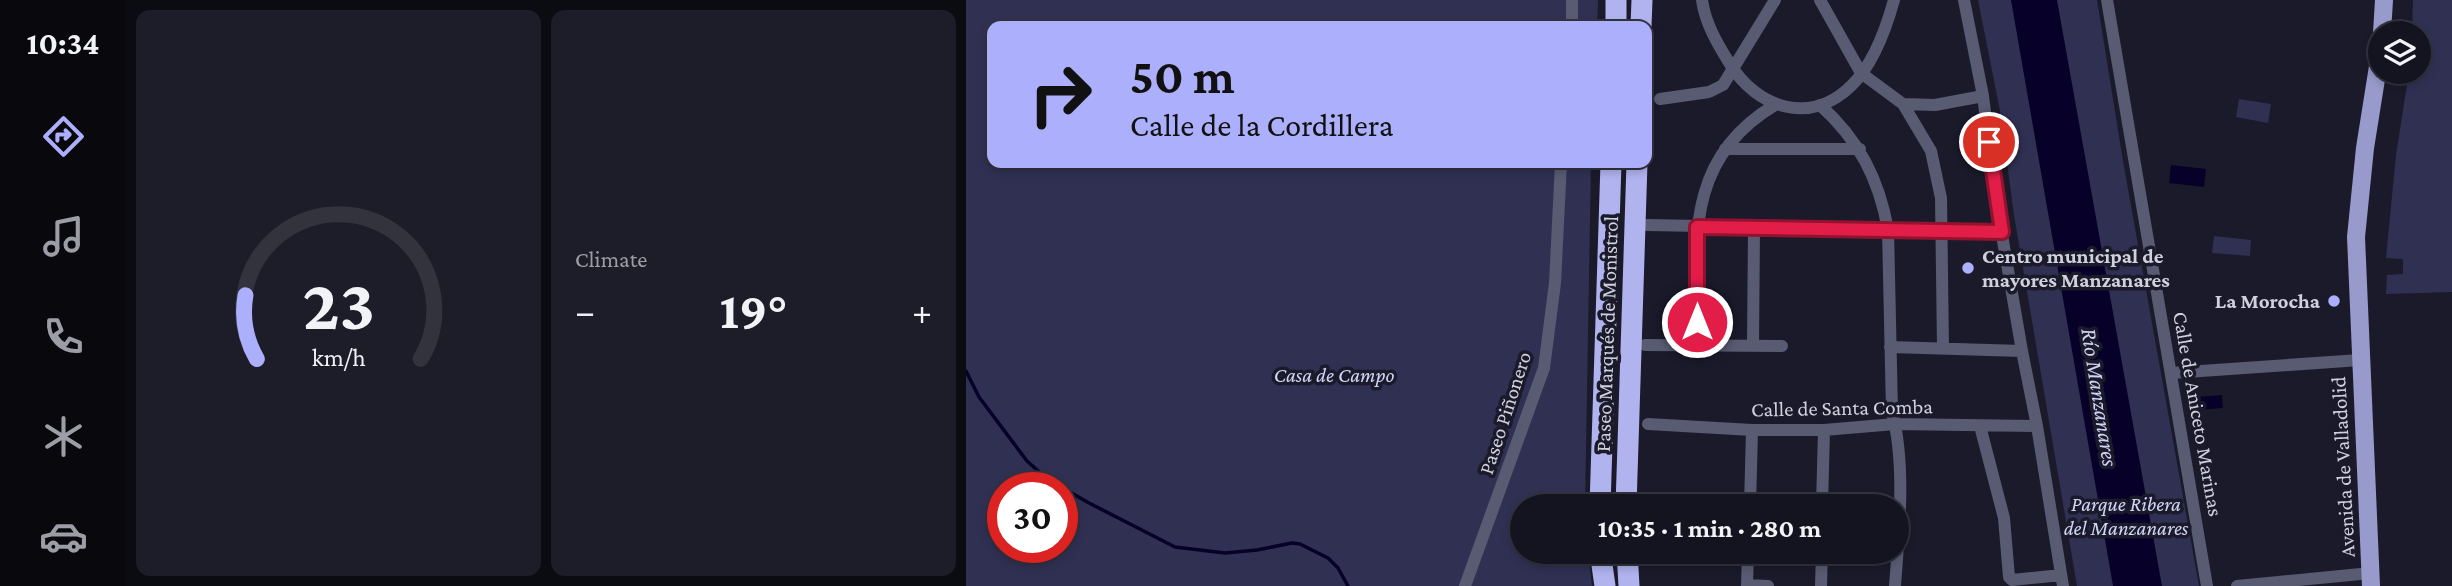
<!DOCTYPE html>
<meta charset="utf-8">
<style>
:root{--surface:#141420;--page:#1d1d29;--text:#f1f3f6;--muted:#9d9ea5;--line:#33333e;--accent:#acaffb}
body{margin:0;font-family:"Crimson Pro",serif;background:var(--page);color:var(--text);height:100vh;display:flex;flex-direction:column;font-size:26px;white-space:nowrap}
*{box-sizing:border-box;margin:0}
p{font-size:23px;color:var(--muted)}
.icon{flex:none;width:38px;height:38px;fill:none;stroke:currentColor;stroke-width:2;stroke-linecap:round;stroke-linejoin:round}
.map{position:relative;flex:1;overflow:hidden}
.details{display:flex;flex-direction:column;gap:10px;padding:10px;background:#0b0b12;width:840px}
.details>*{flex:none}
.hud{position:absolute;left:21px;top:21px;width:665px;height:147px;border-radius:14px;box-shadow:0 4px 10px #0003,0 0 0 2px var(--line);background:#acaffb;color:#111;overflow:hidden}
.controls{position:absolute;left:1402px;top:21px;display:grid;gap:14px}
.controls a{display:grid;place-items:center;width:63px;height:63px;border-radius:50%;background:var(--surface);box-shadow:0 4px 10px #0003,0 0 0 2px var(--line);font-size:35px}
.speed{position:absolute;left:21px;top:472px;display:flex;gap:14px;font-size:35px;font-weight:700;text-align:center}
.speed>*{display:grid;place-content:center;width:91px;height:91px;border-radius:50%;background:var(--surface);box-shadow:0 4px 10px #0003,0 0 0 2px var(--line);line-height:1}
.speed .limit{border:10px solid #d22;background:#fff;color:#111}
.pin{position:absolute;display:grid;place-items:center;width:60px;height:60px;color:#fff;margin:-30px;border:4px solid #fff;border-radius:50%;box-shadow:0 2px 7px #0007}
.me{position:absolute;width:77px;margin:-38px;rotate:0deg;stroke-linejoin:round;filter:drop-shadow(0 0 5px #0008)}
.turn{display:flex;align-items:center;gap:24px;height:147px;padding:0 28px;font-size:32px}
.turn .icon{width:91px;height:91px;stroke-width:2.5}
.turn b{display:block;font-size:49px;line-height:60px}
.big{font-size:52px;font-weight:700;line-height:1.1}
.details .tile{flex:1;display:flex;flex-direction:column;justify-content:center;gap:10px;min-width:0;padding:0 24px;border-radius:14px;background:var(--page)}
.details .dial{align-items:center;gap:0}
.dial svg{height:182px;overflow:visible;fill:none;stroke:var(--line);stroke-width:7;stroke-linecap:round;text-anchor:middle}
.dial text{fill:var(--text);stroke:none}
.heat{display:flex;justify-content:space-between;align-items:center;font-size:38px;direction:ltr}
.details .tiles{flex:1;display:grid;gap:10px;grid-template-columns:repeat(2,1fr)}
.trip{position:absolute;left:544px;top:494px;width:399px;height:70px;border-radius:35px;background:var(--surface);box-shadow:0 4px 10px #0003,0 0 0 2px var(--line);font-weight:700;line-height:70px;text-align:center}
main{display:flex;flex:1;min-height:0}
.tabs{display:flex;flex-direction:column;width:126px;justify-content:space-around;align-items:center;background:#08080d;color:var(--muted)}
.tabs .icon{width:49px;height:49px}
.tabs .selected{color:var(--accent)}
.tabs b{font-size:32px;color:var(--text)}
.map>svg:first-child{display:block}
.green{fill:#303053;fill-rule:evenodd}
.water{fill:#070028}
.lines{fill:none;stroke-linecap:round;stroke-linejoin:round}
.stream{stroke:#070028;stroke-width:3.5}
.minor{stroke:#595b72;stroke-width:12}
.primary{stroke:#979aca;stroke-width:18}
.motorway{stroke:#b0b3ee;stroke-width:21}
.route-casing{stroke:#92132f;stroke-width:18}
.route{stroke:#e11d48;stroke-width:12}
.poi-dot{fill:#acaffb;stroke:#1a1a2b;stroke-width:2.5}
.labels{text-anchor:middle;dominant-baseline:central;stroke-width:7;stroke-linejoin:round;paint-order:stroke}
.poi-label{font-size:21px;font-weight:bold;fill:#d0d1dd;stroke:#1a1a2b;text-anchor:start}
.street-label{font-size:21px;fill:#d0d1dd;stroke:#1a1a2b}
.park-label{font-size:21px;font-style:italic;fill:#d2d5f6;stroke:#1a1a2b}
.water-label{font-size:23px;font-style:italic;fill:#d0d3f4;stroke:#1a1a2b}
</style>
<main>
<nav class="tabs">
<b>10:34</b>
<svg class="icon selected" aria-label="directions" viewBox="0 0 24 24"><path d="M12 3l9 9-9 9-9-9zM9 14v-3h6M13 9l2 2-2 2"/></svg>
<svg class="icon" aria-label="music" viewBox="0 0 24 24"><path d="M9 18V5l10-2v13"/><circle cx="6" cy="18" r="3"/><circle cx="16" cy="16" r="3"/></svg>
<svg class="icon" aria-label="phone" viewBox="0 0 24 24"><path d="M5 4h4l2 5-3 2q2 4 5 5l2-3 5 2v4C11 20 4 13 5 4z"/></svg>
<svg class="icon" aria-label="climate" viewBox="0 0 24 24"><path d="M12 3v18M4 7l16 10M4 17L20 7"/></svg>
<svg class="icon" aria-label="car" viewBox="0 0 24 24"><path d="M5 17H2v-5l4-1 3-4h7l3 4 3 1v5h-3M9 17h6M6 11h13"/><circle cx="7" cy="17" r="2"/><circle cx="17" cy="17" r="2"/></svg>
</nav>
<section class="details">
<div class="tiles">
<div class="tile dial"><svg viewBox="0 0 100 80">
<path d="M14 69A42 42 0 1 1 86 69"/>
<path d="M14 69A42 42 0 0 1 9 41" stroke="#acaffb"/>
<text x="50" y="56" font-size="32" font-weight="700">23</text>
<text x="50" y="72" font-size="11">km/h</text>
</svg></div>
<div class="tile"><p>Climate</p>
<div class="heat"><a>−</a><b class="big">19°</b><a>+</a></div>
</div>
</div>
</section>
<div class="map">
<svg width="1486" height="586" viewBox="0 0 1486 586">
<rect width="100%" height="100%" fill="#1a1a2b"/>
<!-- green -->
<path class="green" d="M0,0H632L631,26H26V163H625L619,506H556V551H622L626,586H0ZM37,488H96V548H37Z
M1012,0H1131L1157,161L1233,586H1111L1048,215L1034,111Z
M1447,0H1486V292L1420,294L1421,275L1437,274V259L1420,258L1430,155L1443,72H1452V33H1446Z
M1273,99L1305,104L1302,123L1270,117Z
M1248,236L1285,240L1284,256L1246,253Z"/>
<!-- water -->
<path class="water" d="M1045,0H1091L1196,586H1147Z
M1205,165L1240,169L1238,187L1203,183Z
M1256,395L1257,408L1232,410L1231,397Z"/>
<g class="lines">
<!-- stream -->
<path class="stream" d="M0,371L13,397L61,461L81,479L123,503L209,547L259,553L291,550L326,543L334,544L362,558L372,568L382,586"/>
<!-- minor -->
<path class="minor" d="M736,0C739,23 752,45 764,64C791,108 844,126 885,86C907,65 920,29 928,0
M854,0L895,73L937,104L965,151L975,198L977,348
M998,0L1017,96L1031,206L1056,351L1071,426L1097,586
M1141,0L1241,586
M606,26V0
M694,99L743,92L757,85L809,0
M937,104L969,105L1017,96
M854,105C893,140 913,179 922,230L926,412C940,464 933,532 929,586
M759,149H894
M681,225L1036,232
M679,345L816,346
M731,345C731,251 714,161 809,105
M787,346L788,228
M924,347L1056,351
M1206,373L1394,360
M682,424L786,430H858L929,424L1071,426
M1014,426L1038,518L1043,577L1046,580L1095,575
M784,506L786,430
M856,506L858,430
M781,585L802,586
M499,586L578,368L589,283L595,163
M781,586L782,551
M855,586L856,551
M1271,586L1405,573"/>
<!-- primary -->
<path class="primary" d="M1416,33L1418,0
M1405,586L1390,237L1399,148L1414,54"/>
<!-- motorway -->
<path class="motorway" d="M650,26V0
M675,26L676,0
M634,506L645,163
M660,506L671,163
M634,551L639,586
M661,551L663,586"/>
</g>
<g class="lines">
<!-- route casing -->
<g class="route-casing">
<path id="route" d="M731,322V227L1036,232L1023,142"/>
</g>
<!-- route -->
<use href="#route" class="route"/>
</g>
<!-- markers -->
<g class="poi-dot">
<circle cx="1002" cy="268" r="7"/>
<circle cx="1368" cy="301" r="7"/>
</g>
<g class="labels">
<!-- poi labels -->
<g class="poi-label">
<text x="1016" y="256">Centro municipal de<tspan x="1016" dy="24">mayores Manzanares</tspan></text>
<text x="1354" y="301" text-anchor="end">La Morocha</text>
</g>
<!-- street labels -->
<g class="street-label">
<text transform="translate(641 334) rotate(-88)">Paseo Marqués de Monistrol</text>
<text transform="translate(876 408) rotate(-1)">Calle de Santa Comba</text>
<text transform="translate(539 413) rotate(-72)">Paseo Piñonero</text>
<text transform="translate(1232 414) rotate(80)">Calle de Aniceto Marinas</text>
<text transform="translate(1377 467) rotate(-93)">Avenida de Valladolid</text>
</g>
<!-- park labels -->
<g class="park-label">
<text x="368" y="375">Casa de Campo</text>
<text x="1160" y="504">Parque Ribera<tspan x="1160" dy="24">del Manzanares</tspan></text>
</g>
<!-- water labels -->
<g class="water-label">
<text transform="translate(1134 397) rotate(81)">Río Manzanares</text>
</g>
</g>
</svg>
<div class="controls">
<a><svg class="icon" aria-label="layers" viewBox="0 0 24 24"><path d="M12 4l9 5-9 5-9-5zM3 14l9 5 9-5"/></svg></a>
</div>
<div class="speed"><div class="limit">30</div></div>
<div class="pin" style="left:1023px;top:142px;background:#d93025"><svg class="icon" aria-label="arrive" viewBox="0 0 24 24"><path d="M6 21V4h12l-3 4 3 4H6"/></svg></div>
<svg class="me" style="left:731px;top:322px" viewBox="-20 -20 40 40"><circle r="17" fill="#e11d48" stroke="#fff" stroke-width="3"/><path d="M0-11L8 9 0 5-8 9z" fill="#fff"/></svg>
<div class="trip">10:35 · 1 min · 280 m</div>
<div class="hud">
<div class="turn"><svg class="icon" aria-label="right" viewBox="0 0 24 24"><path d="M7 20v-9h11M14 6l5 5-5 5"/></svg><div><b>50 m</b>Calle de la Cordillera</div></div>
</div>
</div>
</main>
